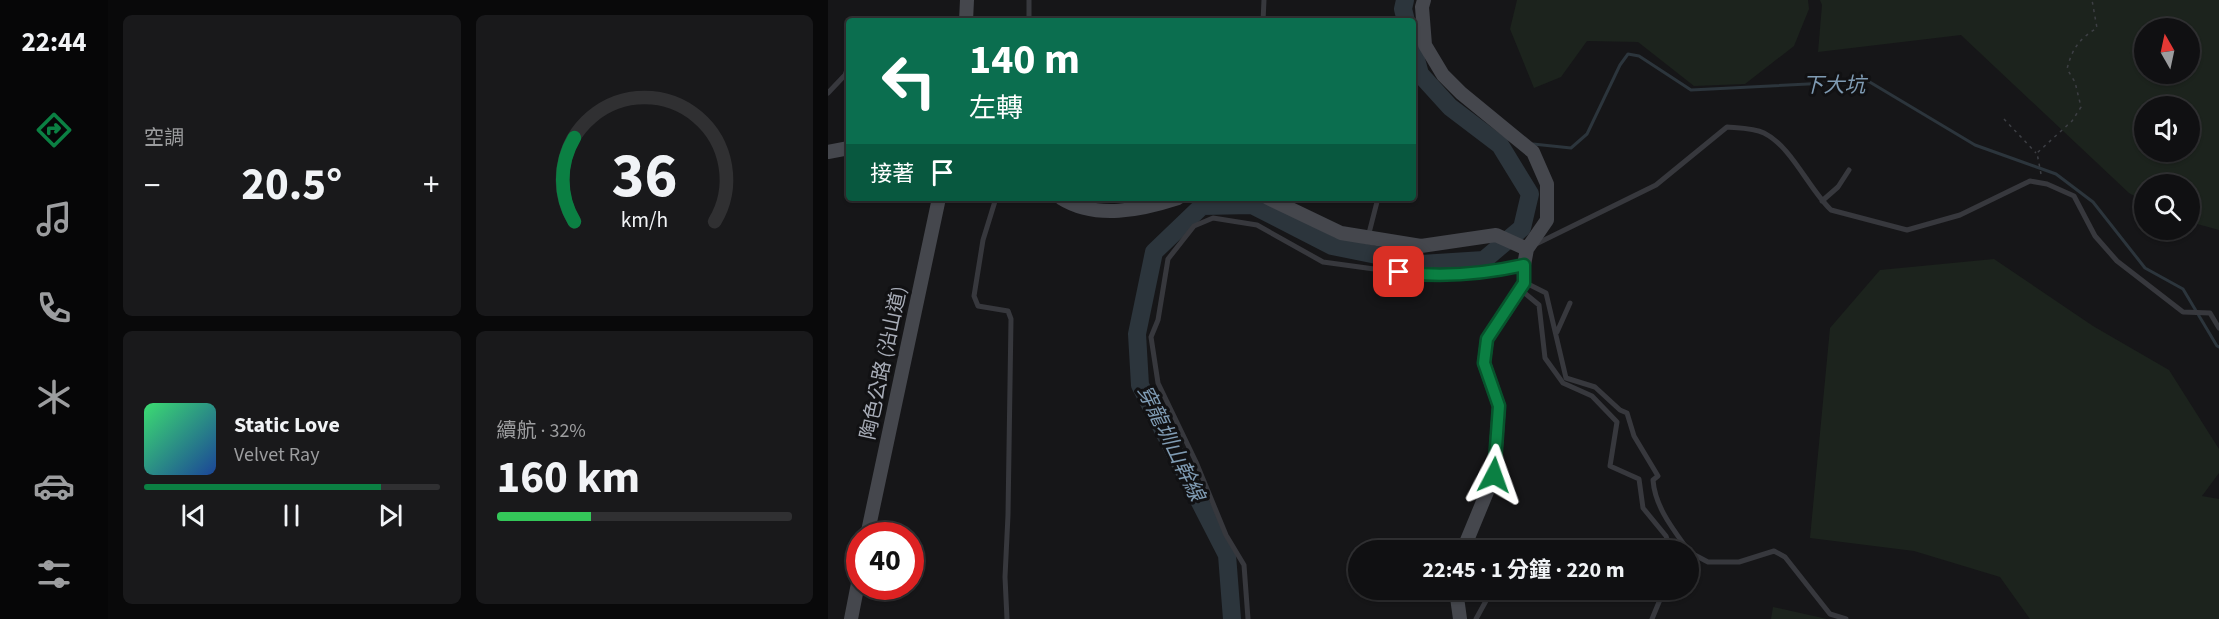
<!DOCTYPE html>
<html lang="zh-TW">
<meta charset="utf-8">
<style>
:root{--surface:#101012;--page:#19191b;--text:#f1f3f6;--muted:#9c9d9f;--line:#303032;--accent:#0b8043}
body{margin:0;font-family:"Source Sans 3","Noto Sans TC",sans-serif;background:var(--page);color:var(--text);height:100vh;display:flex;flex-direction:column;font-size:22px;white-space:nowrap}
*{box-sizing:border-box;margin:0}
p{font-size:20px;color:var(--muted)}
.icon{flex:none;width:33px;height:33px;fill:none;stroke:currentColor;stroke-width:2;stroke-linecap:round;stroke-linejoin:round}
.map{position:relative;flex:1;overflow:hidden}
.drawer{display:flex;flex-direction:column;gap:15px;padding:15px;background:#09090a;width:720px}
.drawer>*{flex:none}
.banner{position:absolute;left:18px;top:18px;width:570px;height:183px;border-radius:6px;box-shadow:0 2px 4px #0004,0 0 0 2px var(--line);background:#0b6e4f;color:#fff;overflow:hidden}
.needle{width:39px;rotate:351deg}
.buttons{position:absolute;left:1306px;top:18px;display:grid;gap:12px}
.buttons a{display:grid;place-items:center;width:66px;height:66px;border-radius:50%;background:var(--surface);box-shadow:0 2px 4px #0004,0 0 0 2px var(--line);font-size:30px}
.speed{position:absolute;left:18px;top:522px;display:flex;gap:12px;font-size:30px;font-weight:700;text-align:center}
.speed>*{display:grid;place-content:center;width:78px;height:78px;border-radius:50%;background:var(--surface);box-shadow:0 2px 4px #0004,0 0 0 2px var(--line);line-height:1}
.speed .limit{border:9px solid #d22;background:#fff;color:#111}
.pin{position:absolute;display:grid;place-items:center;width:51px;height:51px;color:#fff;margin:-26px;border-radius:12px;box-shadow:0 3px 9px #0006}
.me{position:absolute;width:66px;margin:-33px;rotate:4deg;stroke-linejoin:round;filter:drop-shadow(0 0 4px #0008)}
.turn{display:flex;align-items:center;gap:21px;height:126px;padding:0 24px;font-size:27px}
.turn .icon{width:78px;height:78px;stroke-width:2.5}
.turn b{display:block;font-size:42px;line-height:51px}
.then{display:flex;align-items:center;height:57px;padding:0 24px;background:#0003;gap:12px;font-size:22px}
.big{font-size:45px;font-weight:700;line-height:1.1}
.drawer .card{flex:1;display:flex;flex-direction:column;justify-content:center;gap:9px;min-width:0;padding:0 21px;border-radius:9px;background:var(--page)}
.drawer .dial{align-items:center;gap:0}
.dial svg{height:156px;overflow:visible;fill:none;stroke:var(--line);stroke-width:7;stroke-linecap:round;text-anchor:middle}
.dial text{fill:var(--text);stroke:none}
.song{display:flex;align-items:center;gap:18px}
.cover{width:72px;height:72px;border-radius:9px;background:linear-gradient(135deg,hsl(140 70% 55%),hsl(220 70% 35%))}
.played{height:6px;border-radius:3px;background:linear-gradient(90deg,var(--accent) 80%,var(--line) 80%)}
.keys{display:flex;justify-content:space-around;direction:ltr}
.heat{display:flex;justify-content:space-between;align-items:center;font-size:33px;direction:ltr}
.charge{height:9px;border-radius:4px;background:linear-gradient(90deg,#34c759 32%,var(--line) 0)}
.drawer .tiles{flex:1;display:grid;gap:15px;grid-template-columns:repeat(2,1fr)}
.trip{position:absolute;left:520px;top:540px;width:351px;height:60px;border-radius:30px;background:var(--surface);box-shadow:0 2px 4px #0004,0 0 0 2px var(--line);font-weight:700;line-height:60px;text-align:center}
main{display:flex;flex:1;min-height:0}
.dock{display:flex;flex-direction:column;width:108px;justify-content:space-around;align-items:center;background:#060607;color:var(--muted)}
.dock .icon{width:42px;height:42px}
.dock .active{color:var(--accent)}
.dock b{font-size:27px;color:var(--text)}
.map>svg:first-child{display:block}
.green{fill:#1c231d;fill-rule:evenodd}
.lines{fill:none;stroke-linecap:round;stroke-linejoin:round}
.stream{stroke:#2c353c;stroke-width:3}
.river{stroke:#2c353c;stroke-width:18}
.path{stroke:#3d3f44;stroke-width:1.5;stroke-dasharray:3 4.5;stroke-linecap:butt}
.lane{stroke:#37383d;stroke-width:5}
.secondary{stroke:#45474d;stroke-width:14}
.route-casing{stroke:#07532c;stroke-width:15}
.route{stroke:#0b8043;stroke-width:10}
.labels{text-anchor:middle;dominant-baseline:central;stroke-width:6;stroke-linejoin:round;paint-order:stroke}
.street-label{font-size:20px;fill:#a8adb8;stroke:#111113}
.water-label{font-size:21px;font-style:italic;fill:#7f9bb3;stroke:#111113}
</style>
<main>
<nav class="dock">
<b>22:44</b>
<svg class="icon active" aria-label="directions" viewBox="0 0 24 24"><path d="M12 3l9 9-9 9-9-9zM9 14v-3h6M13 9l2 2-2 2"/></svg>
<svg class="icon" aria-label="music" viewBox="0 0 24 24"><path d="M9 18V5l10-2v13"/><circle cx="6" cy="18" r="3"/><circle cx="16" cy="16" r="3"/></svg>
<svg class="icon" aria-label="phone" viewBox="0 0 24 24"><path d="M5 4h4l2 5-3 2q2 4 5 5l2-3 5 2v4C11 20 4 13 5 4z"/></svg>
<svg class="icon" aria-label="climate" viewBox="0 0 24 24"><path d="M12 3v18M4 7l16 10M4 17L20 7"/></svg>
<svg class="icon" aria-label="car" viewBox="0 0 24 24"><path d="M5 17H2v-5l4-1 3-4h7l3 4 3 1v5h-3M9 17h6M6 11h13"/><circle cx="7" cy="17" r="2"/><circle cx="17" cy="17" r="2"/></svg>
<svg class="icon" aria-label="filters" viewBox="0 0 24 24"><path d="M4 7h16M4 17h16"/><circle cx="9" cy="7" r="2"/><circle cx="15" cy="17" r="2"/></svg>
</nav>
<section class="drawer">
<div class="tiles">
<div class="card"><p>空調</p>
<div class="heat"><a>−</a><b class="big">20.5°</b><a>+</a></div>
</div>
<div class="card dial"><svg viewBox="0 0 100 80">
<path d="M14 69A42 42 0 1 1 86 69"/>
<path d="M14 69A42 42 0 0 1 14 26" stroke="#0b8043"/>
<text x="50" y="56" font-size="32" font-weight="700">36</text>
<text x="50" y="72" font-size="11">km/h</text>
</svg></div>
<div class="card">
<div class="song"><i class="cover"></i><div><b>Static Love</b><p>Velvet Ray</p></div></div>
<div class="played"></div>
<div class="keys"><svg class="icon" aria-label="previous" viewBox="0 0 24 24"><path d="M18 5L8 12l10 7zM5 5v14"/></svg><svg class="icon" aria-label="pause" viewBox="0 0 24 24"><path d="M8 5v14M16 5v14"/></svg><svg class="icon" aria-label="next" viewBox="0 0 24 24"><path d="M6 5l10 7-10 7zM19 5v14"/></svg></div>
</div>
<div class="card"><p>續航 · 32%</p><b class="big">160 km</b><div class="charge"></div></div>
</div>
</section>
<div class="map">
<svg width="1391" height="619" viewBox="0 0 1391 619">
<rect width="100%" height="100%" fill="#161618"/>
<!-- green -->
<path class="green" d="M689,0H980L981,9L966,46L917,84L866,86L810,42L759,41L733,77L706,88L682,29Z
M992,0H1391V230L1362,222V184H1317V202L1301,193L1133,35L990,52L994,5ZM1317,28H1362V74H1317ZM1317,106H1362V152H1317Z
M1166,259L1265,326L1341,370L1391,449V473L1374,496L1391,499V619H1202L1172,577L1086,551L982,538L1002,328L1052,270Z
M945,607L999,619H943Z"/>
<g class="lines">
<!-- stream -->
<path class="stream" d="M659,135L681,139
M705,144L743,148L759,134L792,65L800,54L811,56L863,90L1040,81L1147,145L1228,174L1265,202L1317,268L1355,289L1389,346L1391,347"/>
<!-- river -->
<path class="river" d="M577,0L575,9L578,21
M404,619L399,555L312,385L309,334L326,252L374,206L424,205L504,246L593,264L656,260L694,228L702,194L672,145L622,107L592,74L585,48"/>
<!-- path -->
<path class="path" d="M1176,119L1208,153
M1213,174L1209,153L1244,121L1253,107L1247,82L1239,69C1244,49 1251,39 1269,28L1264,0"/>
<!-- lane -->
<path class="lane" d="M201,0V21
M435,21L436,0
M0,93L17,75L21,64
M168,198L155,240L146,296L150,306L180,311L183,319L180,515L177,577L179,619
M994,201L1010,187L1021,170
M540,237L550,198
M706,245L828,185L899,127C910,128 926,128 936,133C964,147 980,188 1003,210L1079,230L1132,215L1202,181L1219,184L1246,196L1267,236L1289,261L1355,312L1382,313L1391,328
M698,283L718,293L738,378L767,387L792,410L799,413L806,436L830,476L825,480C827,507 845,529 860,550
M693,290L711,305L717,358L735,383L764,396L789,422L782,466L811,479L815,508L838,536L843,550
M729,332L742,303
M861,552L880,562H911L946,551L957,557L1002,614L1018,619
M420,619L416,565L398,535L368,462L330,383L323,337L330,320L340,259L366,226L385,218L429,225L495,262L590,275L655,274L694,265
M648,619L664,590
M824,619L836,590"/>
<!-- secondary -->
<path class="secondary" d="M596,0L594,7L597,45L615,75L633,93L705,152L719,184V220L699,249L696,265V283L659,339L656,363L671,406L666,475L635,550
M138,21L139,0
M0,152L21,148
M233,198C268,220 313,210 350,198
M440,198L513,233L593,246L668,235L699,249
M39,536L111,198
M628,590L632,619
M23,619L32,573"/>
</g>
<g class="lines">
<!-- route casing -->
<g class="route-casing">
<path id="route" d="M571,272C613,278 655,274 696,265V283L659,339L656,363L671,406L666,475"/>
</g>
<!-- route -->
<use href="#route" class="route"/>
</g>
<g class="labels">
<!-- street labels -->
<g class="street-label">
<text transform="translate(56 363) rotate(-78)">陶色公路 (沿山道)</text>
</g>
<!-- water labels -->
<g class="water-label">
<text x="1006" y="85">下大坑</text>
<text transform="translate(343 443) rotate(64)">穿龍圳山幹線</text>
</g>
</g>
</svg>
<div class="buttons">
<a><svg class="needle" viewBox="-14 -14 28 28"><path d="M0-13l5 13h-10z" fill="#e53935"/><path d="M0 13l5-13h-10z" fill="#9c9d9f"/></svg></a>
<a><svg class="icon" aria-label="sound" viewBox="0 0 24 24"><path d="M4 9h4l5-4v14l-5-4H4zM17 9q2 3 0 6"/></svg></a>
<a><svg class="icon" aria-label="search" viewBox="0 0 24 24"><circle cx="10" cy="10" r="6"/><path d="M15 15l6 6"/></svg></a>
</div>
<div class="speed"><div class="limit">40</div></div>
<div class="pin" style="left:571px;top:272px;background:#d93025"><svg class="icon" aria-label="arrive" viewBox="0 0 24 24"><path d="M6 21V4h12l-3 4 3 4H6"/></svg></div>
<svg class="me" style="left:666px;top:475px" viewBox="-20 -20 40 40"><path d="M0-17L14 15 0 8-14 15z" fill="#0b8043" stroke="#fff" stroke-width="4"/></svg>
<div class="trip">22:45 · 1 分鐘 · 220 m</div>
<div class="banner">
<div class="turn"><svg class="icon" aria-label="left" viewBox="0 0 24 24"><path d="M17 20v-9H6M10 6l-5 5 5 5"/></svg><div><b>140 m</b>左轉</div></div>
<div class="then">接著<svg class="icon" aria-label="arrive" viewBox="0 0 24 24"><path d="M6 21V4h12l-3 4 3 4H6"/></svg></div>
</div>
</div>
</main>
